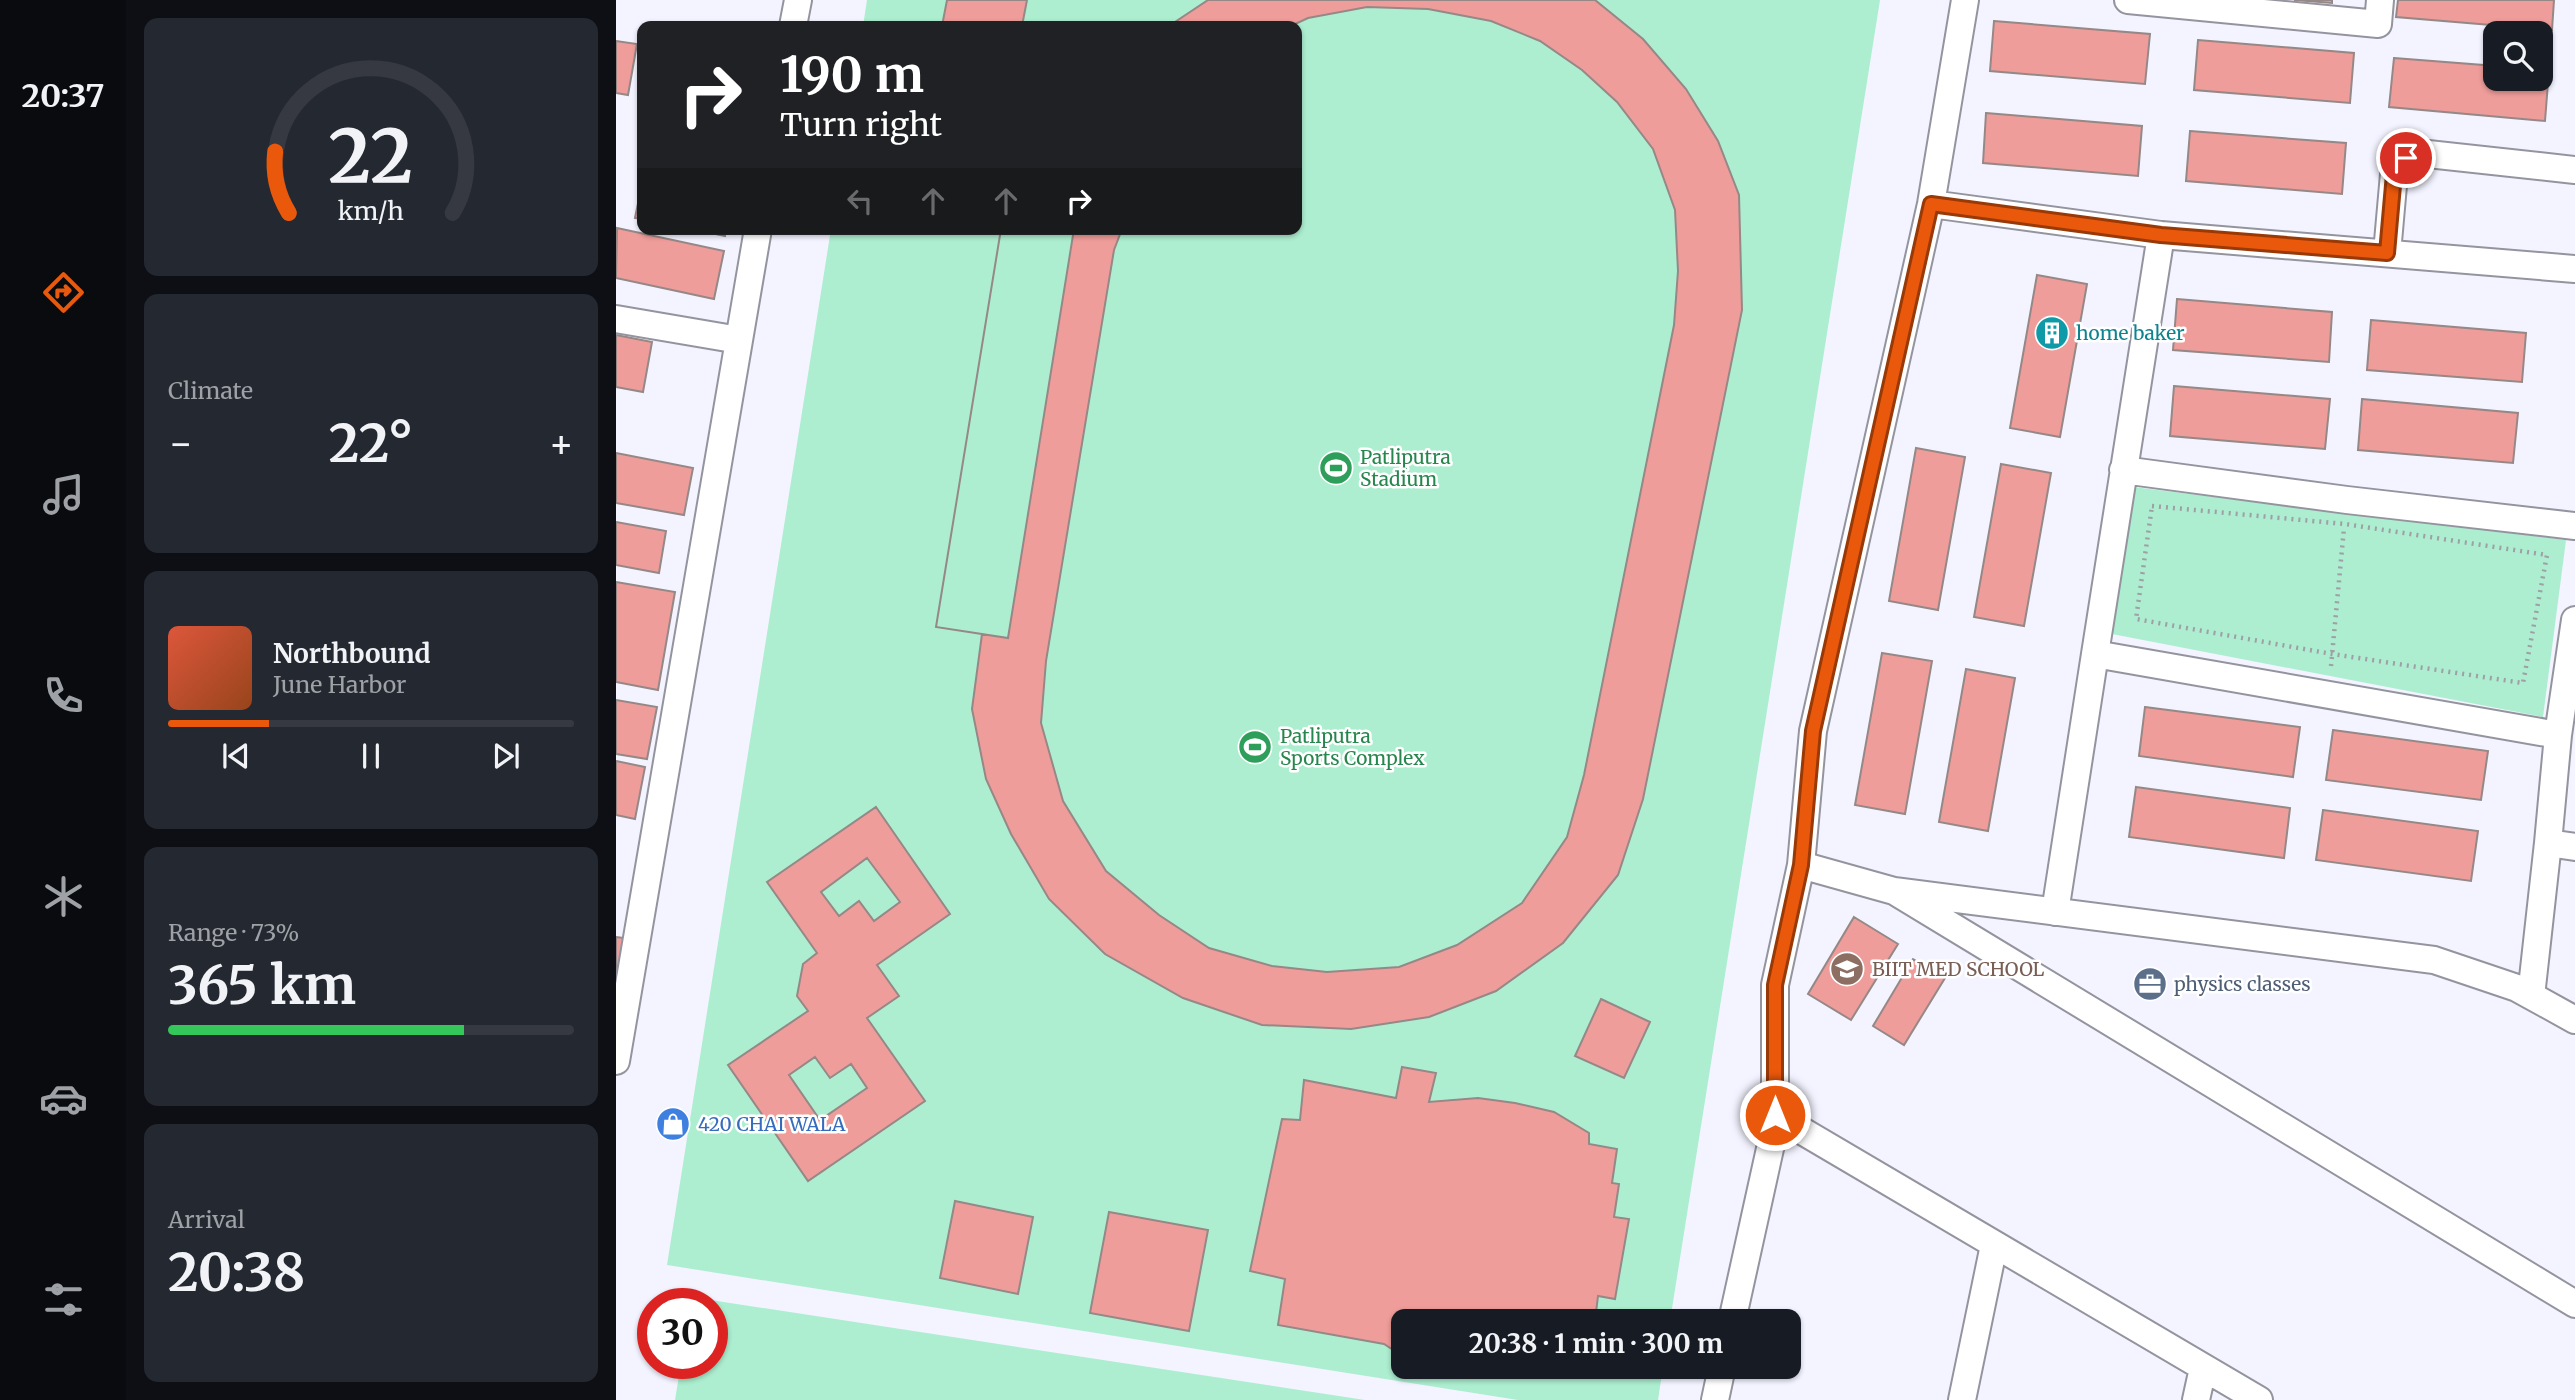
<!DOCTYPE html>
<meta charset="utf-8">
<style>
:root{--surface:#171b24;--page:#242831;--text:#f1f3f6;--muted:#9ea1a6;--line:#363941;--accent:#ea580c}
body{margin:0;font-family:Merriweather,serif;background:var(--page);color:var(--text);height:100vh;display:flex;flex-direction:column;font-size:26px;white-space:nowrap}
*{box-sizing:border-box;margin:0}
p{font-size:23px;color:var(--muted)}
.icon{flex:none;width:38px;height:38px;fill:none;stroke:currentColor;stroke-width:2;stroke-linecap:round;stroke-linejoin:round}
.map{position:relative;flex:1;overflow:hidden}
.details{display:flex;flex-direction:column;gap:18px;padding:18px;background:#0d0f14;width:490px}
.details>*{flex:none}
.top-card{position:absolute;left:21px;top:21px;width:665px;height:214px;border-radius:14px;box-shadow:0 2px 5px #0004;background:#202124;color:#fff;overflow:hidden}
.fabs{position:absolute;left:1867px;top:21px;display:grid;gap:14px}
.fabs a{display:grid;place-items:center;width:70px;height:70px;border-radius:14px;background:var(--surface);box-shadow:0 2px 5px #0004;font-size:35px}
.speed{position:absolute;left:21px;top:1288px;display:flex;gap:14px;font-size:35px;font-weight:700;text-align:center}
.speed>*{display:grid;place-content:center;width:91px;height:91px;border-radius:50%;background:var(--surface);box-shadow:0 2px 5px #0004;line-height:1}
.speed .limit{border:10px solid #d22;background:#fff;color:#111}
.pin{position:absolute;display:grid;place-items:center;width:60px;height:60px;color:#fff;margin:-30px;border:4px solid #fff;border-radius:50%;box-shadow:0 2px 7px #0007}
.me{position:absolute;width:77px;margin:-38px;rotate:0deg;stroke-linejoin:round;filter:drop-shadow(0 0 5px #0008)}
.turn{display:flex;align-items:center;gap:24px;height:147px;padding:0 28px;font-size:32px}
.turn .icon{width:91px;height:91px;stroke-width:2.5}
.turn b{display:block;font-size:49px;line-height:60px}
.lanes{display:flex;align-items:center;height:66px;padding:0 28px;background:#0003;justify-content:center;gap:35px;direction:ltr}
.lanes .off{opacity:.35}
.big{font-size:52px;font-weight:700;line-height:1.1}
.details .tile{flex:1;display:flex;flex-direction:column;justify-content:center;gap:10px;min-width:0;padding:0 24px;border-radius:14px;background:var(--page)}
.details .dial{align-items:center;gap:0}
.dial svg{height:182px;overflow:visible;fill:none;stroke:var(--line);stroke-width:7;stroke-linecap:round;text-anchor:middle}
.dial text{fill:var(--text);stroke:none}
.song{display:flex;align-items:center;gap:21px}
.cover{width:84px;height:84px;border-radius:10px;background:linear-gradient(135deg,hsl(10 70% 55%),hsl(20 70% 35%))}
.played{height:7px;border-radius:4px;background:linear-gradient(90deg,var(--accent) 25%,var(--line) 25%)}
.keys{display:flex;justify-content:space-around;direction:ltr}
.heat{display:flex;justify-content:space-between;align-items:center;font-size:38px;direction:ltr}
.charge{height:10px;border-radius:5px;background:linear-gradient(90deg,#34c759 73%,var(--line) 0)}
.trip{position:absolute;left:775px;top:1309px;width:410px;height:70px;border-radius:14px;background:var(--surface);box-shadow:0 2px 5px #0004;font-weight:700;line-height:70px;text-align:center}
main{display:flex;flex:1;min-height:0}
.menu{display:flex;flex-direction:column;width:126px;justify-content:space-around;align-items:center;background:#090b0e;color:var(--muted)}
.menu .icon{width:49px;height:49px}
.menu .selected{color:var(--accent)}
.menu b{font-size:32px;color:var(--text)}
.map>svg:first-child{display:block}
.green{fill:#adeed0}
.building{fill:#ef9d9a;stroke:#958887;stroke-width:2;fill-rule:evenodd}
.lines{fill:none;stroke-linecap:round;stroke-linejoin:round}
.street-casing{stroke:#94949f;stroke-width:30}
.path{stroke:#9e9fa7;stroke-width:4.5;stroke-dasharray:2 5;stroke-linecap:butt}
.street{stroke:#fff;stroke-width:26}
.route-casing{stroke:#983908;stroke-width:18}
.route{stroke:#ea580c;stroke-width:12}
.labels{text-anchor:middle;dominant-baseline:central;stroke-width:5;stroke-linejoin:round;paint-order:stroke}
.culture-label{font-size:19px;fill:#0d838f;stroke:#fff;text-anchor:start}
.leisure-label{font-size:19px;fill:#27864d;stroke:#fff;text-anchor:start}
.education-label{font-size:19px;fill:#785e54;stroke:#fff;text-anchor:start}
.service-label{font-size:19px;fill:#4e5e75;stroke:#fff;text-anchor:start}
.shop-label{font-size:19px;fill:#366cbe;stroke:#fff;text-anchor:start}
</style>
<main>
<nav class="menu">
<b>20:37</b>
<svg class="icon selected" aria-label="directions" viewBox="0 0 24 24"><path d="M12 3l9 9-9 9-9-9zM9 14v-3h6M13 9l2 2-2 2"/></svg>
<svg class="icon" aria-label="music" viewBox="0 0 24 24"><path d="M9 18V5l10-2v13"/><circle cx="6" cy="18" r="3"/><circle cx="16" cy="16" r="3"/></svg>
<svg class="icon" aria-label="phone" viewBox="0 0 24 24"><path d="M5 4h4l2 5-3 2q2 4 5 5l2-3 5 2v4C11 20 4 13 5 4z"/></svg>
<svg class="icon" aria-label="climate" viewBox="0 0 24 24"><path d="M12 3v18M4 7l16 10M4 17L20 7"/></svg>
<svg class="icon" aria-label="car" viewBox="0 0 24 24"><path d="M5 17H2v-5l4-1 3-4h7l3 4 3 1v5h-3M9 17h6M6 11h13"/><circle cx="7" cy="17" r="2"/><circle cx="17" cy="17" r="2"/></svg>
<svg class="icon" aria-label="filters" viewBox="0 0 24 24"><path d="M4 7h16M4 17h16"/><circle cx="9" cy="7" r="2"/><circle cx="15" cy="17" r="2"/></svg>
</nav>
<section class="details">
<div class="tile dial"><svg viewBox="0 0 100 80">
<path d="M14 69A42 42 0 1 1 86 69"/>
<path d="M14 69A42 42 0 0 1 8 42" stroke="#ea580c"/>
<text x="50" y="56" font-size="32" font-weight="700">22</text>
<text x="50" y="72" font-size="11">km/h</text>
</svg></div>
<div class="tile"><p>Climate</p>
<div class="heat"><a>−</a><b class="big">22°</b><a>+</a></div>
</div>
<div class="tile">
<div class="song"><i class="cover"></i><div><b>Northbound</b><p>June Harbor</p></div></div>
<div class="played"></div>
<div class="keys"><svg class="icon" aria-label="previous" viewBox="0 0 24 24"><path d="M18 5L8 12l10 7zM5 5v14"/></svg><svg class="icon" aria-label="pause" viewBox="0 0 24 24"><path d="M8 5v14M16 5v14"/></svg><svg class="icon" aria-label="next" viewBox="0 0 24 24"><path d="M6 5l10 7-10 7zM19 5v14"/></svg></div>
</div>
<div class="tile"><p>Range · 73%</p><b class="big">365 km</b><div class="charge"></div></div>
<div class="tile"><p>Arrival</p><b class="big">20:38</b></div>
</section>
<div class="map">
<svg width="1959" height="1400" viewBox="0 0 1959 1400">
<rect width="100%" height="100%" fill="#f3f4ff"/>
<!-- green -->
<path class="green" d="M251,0H1264L1054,1321H788V1367H1047L1042,1400H902L51,1265L215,229H681V26H247Z
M1517,487L1950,540L1927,717L1496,634Z
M75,1297L749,1400H59L65,1363H96V1304H74Z"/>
<!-- building -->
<path class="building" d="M331,0H411L406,26H326Z
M592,0H979L1027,39L1070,89L1102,141L1123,195L1126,310L1027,799L1002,875L947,943L880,991L813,1017L735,1029L646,1025L567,998L489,954L433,899L395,834L370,779L356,709L366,634L320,627L385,229H506L498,250L430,661L425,723L447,801L490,871L543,915L593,948L656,966L711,972L783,967L841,945L906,903L951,837L968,775L1058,325L1062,271L1059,210L1037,149L1001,102L966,70L924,41L875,21L812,9L751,7L692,18L675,26H553Z
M1678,0H1716V3Z
M1782,0H1938L1936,30L1780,17Z
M1378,21L1534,34L1529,84L1374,71Z
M1582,40L1738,53L1734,103L1578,90Z
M0,41L21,44L12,95L0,93Z
M1778,58L1880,66V79H1925V70H1933L1929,121L1773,107Z
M1370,113L1526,126L1522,176L1367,163Z
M1574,131L1730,143L1726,194L1570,181Z
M26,184V219L19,218Z
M1,228L108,251L98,299L0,278Z
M77,229H110L109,236Z
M385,229H458L392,638L320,627Z
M1421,275L1471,284L1444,437L1394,428Z
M1561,299L1716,312L1713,362L1557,350Z
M1755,320L1910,333L1906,382L1751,370Z
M0,335L36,342L27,392L0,387Z
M1558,386L1714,399L1709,449L1554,436Z
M1746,399L1902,413L1897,463L1742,450Z
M1300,448L1349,457L1322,610L1273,601Z
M0,453L77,468L68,515L0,503Z
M1385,464L1435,473L1408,626L1358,617Z
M0,522L50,531L43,573L0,565Z
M0,582L59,592L42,690L0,682Z
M1266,653L1316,661L1289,814L1239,805Z
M1350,669L1399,678L1372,831L1323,822Z
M0,700L41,707L31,759L0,754Z
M1529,707L1684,727L1677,777L1523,756Z
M1717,730L1872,751L1865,800L1710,780Z
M0,761L29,767L19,819L0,815Z
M1520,787L1674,808L1668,858L1513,837Z
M260,807L334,914L261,965L283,996L251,1018L309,1101L192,1181L112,1065L192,1011L181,996L187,964L201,953L151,882ZM251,858L284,902L258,921L243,901L223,916L205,892ZM199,1057L214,1078L235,1064L251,1088L204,1120L173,1075Z
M1707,810L1862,831L1855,881L1700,860Z
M1238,917L1282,944L1235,1020L1192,994Z
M0,937L8,938L0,983Z
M1297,959L1329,978L1288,1045L1257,1026Z
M985,999L1034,1022L1008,1078L959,1056Z
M786,1067L820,1073L813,1102L862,1098L899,1103L938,1112L973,1133V1144L1001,1149L996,1183L1003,1184L998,1217L1013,1219L999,1299L982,1296L979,1321H788V1357L768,1344L662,1325L669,1279L634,1271L666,1119L684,1120L688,1080L780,1098Z
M339,1201L417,1217L402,1294L324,1278Z
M493,1212L592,1230L573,1331L474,1313Z
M811,1367H944V1371L887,1375L840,1373Z"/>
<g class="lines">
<!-- street casing -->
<g class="street-casing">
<path id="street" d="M1512,0L1762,24L1764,0
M177,26L182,0
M1315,204L1545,235L1959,269
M1545,235L1479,654L1942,735
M1771,253L1778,174L1790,157L1812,154L1959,170
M0,319L123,340
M1507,470L1731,500L1959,526
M1932,843L1942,735L1959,620
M1185,865L1278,891L1818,960L1901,988L1959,1020
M1278,891L1959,1304
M1439,912L1479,654
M1915,996L1932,843L1959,847
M0,1061L142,229
M1159,1115L1643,1400
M1116,1321L1159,1126V985L1185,865L1197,731L1315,204L1349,0
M1099,1400L1106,1367
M1346,1400L1378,1245
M1580,1400L1587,1368"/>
</g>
<!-- path -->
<path class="path" d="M1536,506L1729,524L1931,555L1907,683L1716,654L1520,619Z
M1715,666L1728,528"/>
<!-- street -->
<use href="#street" class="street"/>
</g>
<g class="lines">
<!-- route casing -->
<g class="route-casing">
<path id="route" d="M1159,1115V985L1185,865L1197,731L1315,204L1545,235L1771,253L1778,174L1790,158"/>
</g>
<!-- route -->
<use href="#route" class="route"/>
</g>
<!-- icons -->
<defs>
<g id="building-disc" transform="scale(1.75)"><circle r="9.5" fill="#0f9aa8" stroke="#fff"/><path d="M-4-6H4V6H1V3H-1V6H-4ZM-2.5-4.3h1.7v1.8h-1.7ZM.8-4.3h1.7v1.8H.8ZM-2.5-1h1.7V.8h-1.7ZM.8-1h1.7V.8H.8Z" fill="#fff"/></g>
<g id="stadium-disc" transform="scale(1.75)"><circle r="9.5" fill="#2e9e5b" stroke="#fff"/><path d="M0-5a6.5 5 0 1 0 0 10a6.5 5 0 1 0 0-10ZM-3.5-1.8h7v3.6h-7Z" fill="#fff"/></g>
<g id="school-disc" transform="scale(1.75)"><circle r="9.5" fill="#8d6e63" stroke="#fff"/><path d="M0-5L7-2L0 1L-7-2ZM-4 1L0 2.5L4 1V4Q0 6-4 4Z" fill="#fff"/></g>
<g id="office-disc" transform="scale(1.75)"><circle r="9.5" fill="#5c6f8a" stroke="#fff"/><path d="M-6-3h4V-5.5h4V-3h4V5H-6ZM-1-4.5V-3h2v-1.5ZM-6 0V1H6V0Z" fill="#fff"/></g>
<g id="shop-disc" transform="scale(1.75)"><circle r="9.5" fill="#3f7fe0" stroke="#fff"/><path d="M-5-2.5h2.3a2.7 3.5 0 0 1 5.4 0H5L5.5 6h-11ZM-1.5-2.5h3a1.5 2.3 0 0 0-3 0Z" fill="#fff"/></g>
</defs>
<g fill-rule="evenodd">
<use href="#building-disc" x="1436" y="333"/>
<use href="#stadium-disc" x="720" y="468"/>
<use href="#stadium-disc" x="639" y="747"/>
<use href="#school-disc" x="1231" y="969"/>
<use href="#office-disc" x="1534" y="984"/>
<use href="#shop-disc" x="57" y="1124"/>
</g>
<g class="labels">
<!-- culture labels -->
<g class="culture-label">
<text x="1460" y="333">home baker</text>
</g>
<!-- leisure labels -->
<g class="leisure-label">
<text x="744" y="457">Patliputra<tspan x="744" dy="22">Stadium</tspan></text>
<text x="664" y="736">Patliputra<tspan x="664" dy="22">Sports Complex</tspan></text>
</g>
<!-- education labels -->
<g class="education-label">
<text x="1256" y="969">BIIT MED SCHOOL</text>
</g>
<!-- service labels -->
<g class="service-label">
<text x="1558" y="984">physics classes</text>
</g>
<!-- shop labels -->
<g class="shop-label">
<text x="82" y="1124">420 CHAI WALA</text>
</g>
</g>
</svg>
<div class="fabs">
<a><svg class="icon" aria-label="search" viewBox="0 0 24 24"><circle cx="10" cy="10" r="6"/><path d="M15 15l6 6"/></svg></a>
</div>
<div class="speed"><div class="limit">30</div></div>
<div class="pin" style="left:1790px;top:158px;background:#d93025"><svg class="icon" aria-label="arrive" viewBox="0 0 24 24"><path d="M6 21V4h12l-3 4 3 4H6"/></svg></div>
<svg class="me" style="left:1159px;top:1115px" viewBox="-20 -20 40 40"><circle r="17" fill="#ea580c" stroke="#fff" stroke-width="3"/><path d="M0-11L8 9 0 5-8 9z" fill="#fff"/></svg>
<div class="trip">20:38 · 1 min · 300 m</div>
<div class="top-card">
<div class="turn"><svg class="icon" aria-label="right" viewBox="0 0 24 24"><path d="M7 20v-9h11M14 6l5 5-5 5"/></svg><div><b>190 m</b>Turn right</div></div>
<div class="lanes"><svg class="icon off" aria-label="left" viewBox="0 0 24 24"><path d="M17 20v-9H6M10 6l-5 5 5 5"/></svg><svg class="icon off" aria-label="ahead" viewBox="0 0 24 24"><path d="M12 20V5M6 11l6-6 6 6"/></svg><svg class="icon off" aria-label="ahead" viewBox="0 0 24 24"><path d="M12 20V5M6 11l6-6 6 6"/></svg><svg class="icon" aria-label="right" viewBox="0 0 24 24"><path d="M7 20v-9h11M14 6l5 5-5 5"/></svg></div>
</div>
</div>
</main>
